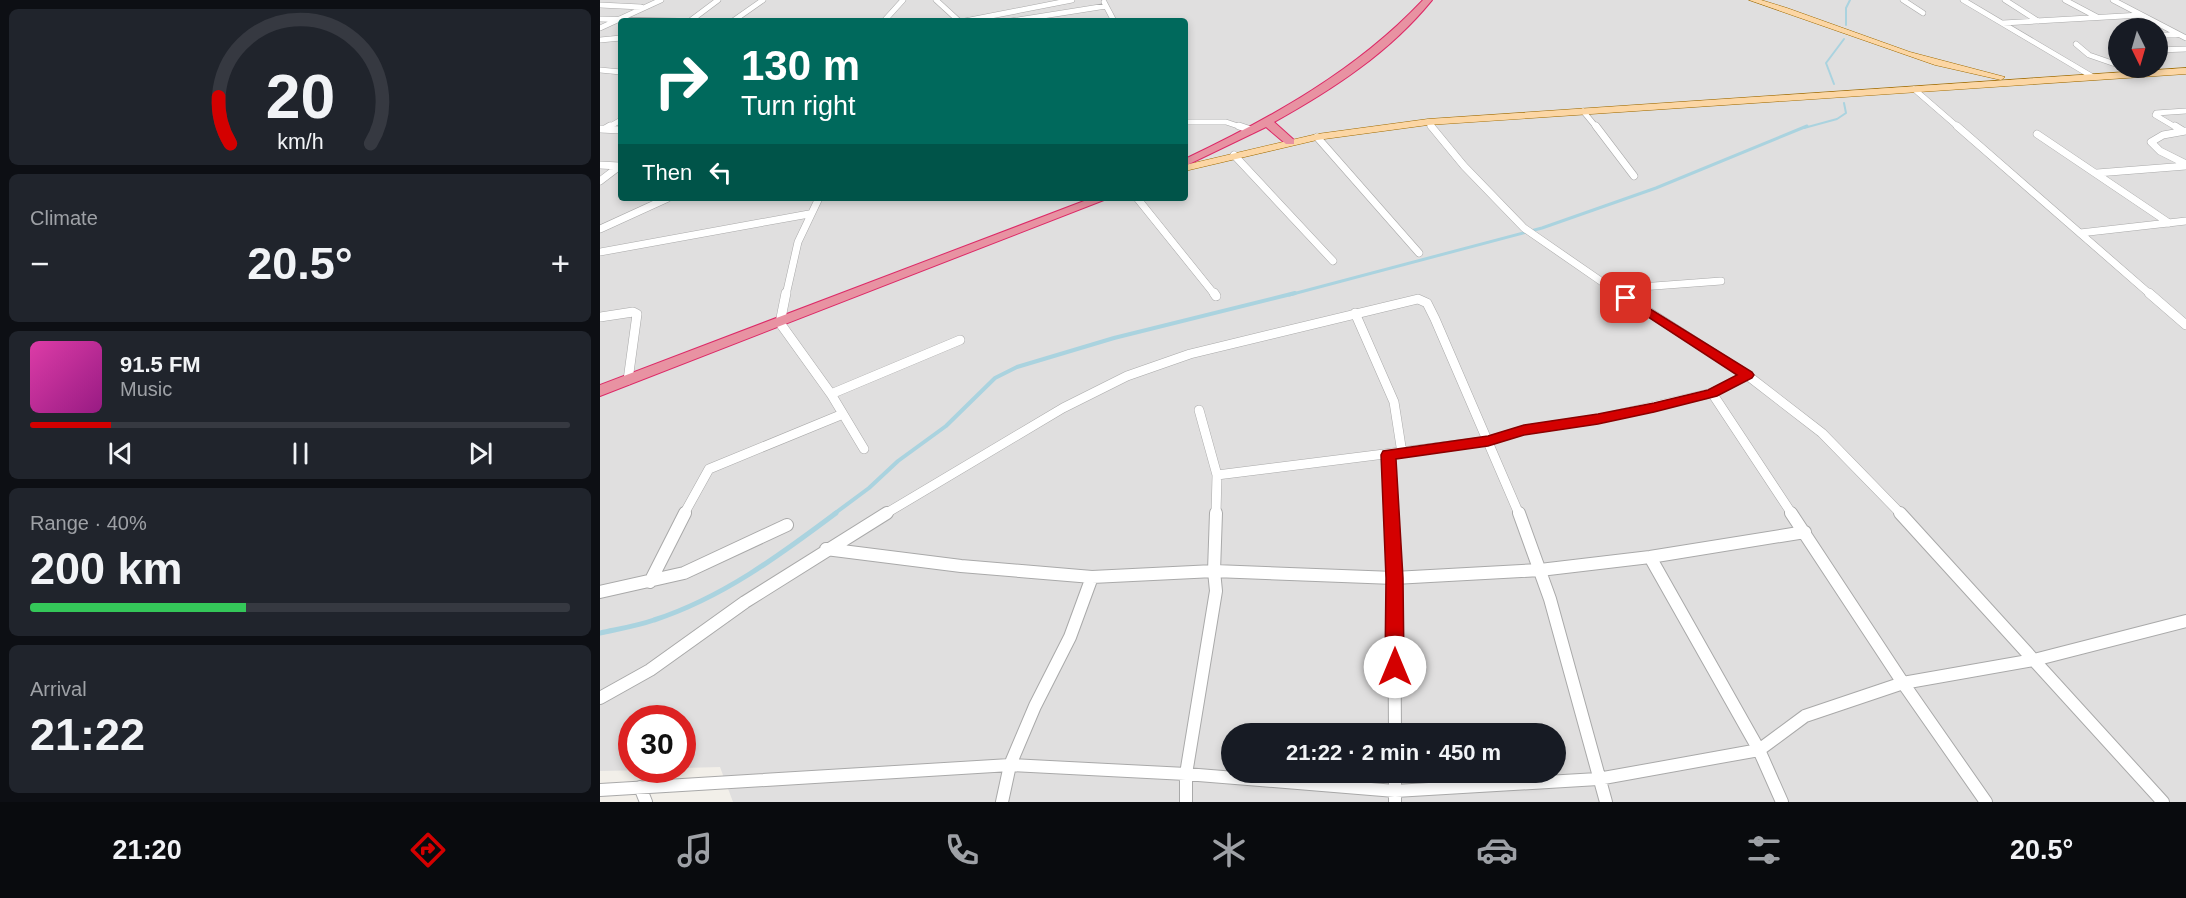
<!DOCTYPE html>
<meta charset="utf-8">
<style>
:root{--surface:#171b24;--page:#20242c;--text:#f1f3f6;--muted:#9ea1a6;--line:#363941;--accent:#d40000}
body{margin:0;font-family:Helvetica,sans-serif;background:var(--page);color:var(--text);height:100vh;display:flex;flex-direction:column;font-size:22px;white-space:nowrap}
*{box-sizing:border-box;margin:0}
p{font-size:20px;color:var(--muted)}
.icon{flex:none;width:33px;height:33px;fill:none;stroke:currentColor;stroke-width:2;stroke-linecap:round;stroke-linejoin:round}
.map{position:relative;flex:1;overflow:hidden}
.sheet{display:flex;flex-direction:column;gap:9px;padding:9px;background:#0d0f14;width:600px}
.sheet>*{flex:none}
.hud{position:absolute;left:18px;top:18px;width:570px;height:183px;border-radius:6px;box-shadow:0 3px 9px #0003;background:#00695c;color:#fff;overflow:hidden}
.needle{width:39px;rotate:175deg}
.buttons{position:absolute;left:1508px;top:18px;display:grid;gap:12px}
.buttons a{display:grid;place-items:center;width:60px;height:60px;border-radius:50%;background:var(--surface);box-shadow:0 3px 9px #0003;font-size:30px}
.speed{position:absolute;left:18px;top:705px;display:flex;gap:12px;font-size:30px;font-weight:700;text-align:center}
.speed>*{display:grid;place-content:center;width:78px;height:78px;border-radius:50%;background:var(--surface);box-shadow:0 3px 9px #0003;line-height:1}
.speed .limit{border:9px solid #d22;background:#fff;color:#111}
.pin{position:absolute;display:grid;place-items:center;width:51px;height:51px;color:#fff;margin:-26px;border-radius:12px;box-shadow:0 3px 9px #0006}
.me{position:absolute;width:66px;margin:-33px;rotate:0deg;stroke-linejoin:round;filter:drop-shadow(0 0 4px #0008)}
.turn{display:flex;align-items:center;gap:21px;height:126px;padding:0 24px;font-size:27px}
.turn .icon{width:78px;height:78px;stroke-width:2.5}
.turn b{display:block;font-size:42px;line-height:51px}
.then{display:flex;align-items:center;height:57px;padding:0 24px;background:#0003;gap:12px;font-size:22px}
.big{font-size:45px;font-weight:600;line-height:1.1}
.sheet .card{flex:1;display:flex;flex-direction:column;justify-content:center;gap:9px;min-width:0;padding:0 21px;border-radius:9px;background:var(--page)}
.sheet .dial{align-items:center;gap:0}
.dial svg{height:156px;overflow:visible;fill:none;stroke:var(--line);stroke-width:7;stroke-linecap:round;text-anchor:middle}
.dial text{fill:var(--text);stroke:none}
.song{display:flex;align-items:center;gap:18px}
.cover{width:72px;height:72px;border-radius:9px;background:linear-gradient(135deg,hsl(320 70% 55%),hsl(310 70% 35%))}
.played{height:6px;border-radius:3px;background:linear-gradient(90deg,var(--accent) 15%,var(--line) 15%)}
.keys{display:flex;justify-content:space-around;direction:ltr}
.heat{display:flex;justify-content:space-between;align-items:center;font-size:33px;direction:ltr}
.charge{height:9px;border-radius:4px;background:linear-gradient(90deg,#34c759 40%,var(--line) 0)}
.trip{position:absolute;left:621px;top:723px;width:345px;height:60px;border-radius:30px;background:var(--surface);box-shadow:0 3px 9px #0003;font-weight:600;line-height:60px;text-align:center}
.tabs{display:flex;height:96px;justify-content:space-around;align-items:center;background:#090b0e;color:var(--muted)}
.tabs .icon{width:42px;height:42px}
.tabs .on{color:var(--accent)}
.tabs b{font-size:27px;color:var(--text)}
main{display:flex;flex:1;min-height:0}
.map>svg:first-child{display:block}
.residential{fill:#e0dfdf;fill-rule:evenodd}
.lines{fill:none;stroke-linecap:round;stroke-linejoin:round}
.stream-far3{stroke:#aad3df;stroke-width:2}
.stream-far2{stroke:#aad3df;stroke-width:3}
.stream-far1{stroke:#aad3df;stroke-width:4}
.stream{stroke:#aad3df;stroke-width:5}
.street-far3-casing{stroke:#a9a9a9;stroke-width:6}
.street-far2-casing{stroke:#a9a9a9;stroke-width:8}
.street-far1-casing{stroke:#a9a9a9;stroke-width:10}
.street-casing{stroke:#a9a9a9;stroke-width:14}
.primary-casing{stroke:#a06b00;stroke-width:1}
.highway-casing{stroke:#dc2a67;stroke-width:2}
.street-far3{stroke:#fff;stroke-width:5}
.street-far2{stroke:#fff;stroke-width:7}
.street-far1{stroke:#fff;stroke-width:9}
.street{stroke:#fff;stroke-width:12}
.primary{fill:#fcd6a4;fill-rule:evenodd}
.highway{fill:#e892a2;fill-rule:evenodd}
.route{fill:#d40000;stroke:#8a0000;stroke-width:1.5}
</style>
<main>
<section class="sheet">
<div class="card dial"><svg viewBox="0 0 100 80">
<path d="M14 69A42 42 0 1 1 86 69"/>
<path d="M14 69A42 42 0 0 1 8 45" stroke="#d40000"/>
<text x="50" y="56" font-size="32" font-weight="700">20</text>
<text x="50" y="72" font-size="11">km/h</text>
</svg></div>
<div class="card"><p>Climate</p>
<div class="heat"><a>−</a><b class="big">20.5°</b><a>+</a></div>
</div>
<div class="card">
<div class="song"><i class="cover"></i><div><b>91.5 FM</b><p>Music</p></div></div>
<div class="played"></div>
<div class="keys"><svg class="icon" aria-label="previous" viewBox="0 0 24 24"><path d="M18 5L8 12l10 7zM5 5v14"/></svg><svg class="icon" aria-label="pause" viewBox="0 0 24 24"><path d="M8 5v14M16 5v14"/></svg><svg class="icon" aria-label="next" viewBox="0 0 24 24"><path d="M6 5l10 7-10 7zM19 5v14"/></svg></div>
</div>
<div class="card"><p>Range · 40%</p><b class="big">200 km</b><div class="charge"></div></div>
<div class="card"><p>Arrival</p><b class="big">21:22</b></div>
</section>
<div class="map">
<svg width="1586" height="802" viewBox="0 0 1586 802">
<rect width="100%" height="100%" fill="#f2efe9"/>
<!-- residential -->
<path class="residential" d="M0,0H1586V802H133L120,767L83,768L82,718H32V770H50L0,771ZM21,21H585V198H21ZM1518,28H1557V68H1518ZM632,734H956V772H632Z"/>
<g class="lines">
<!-- stream-far3 -->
<path class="stream-far3" d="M1246,25V8L1250,0
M1234,84L1226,63L1244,39
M1204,128L1237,119L1246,113L1244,103"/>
<!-- stream-far2 -->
<path class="stream-far2" d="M689,295L942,228L1056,188L1207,126"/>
<!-- stream-far1 -->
<path class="stream-far1" d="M234,514L269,488L298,461L346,426L395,378L417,367L514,338L695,293"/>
<!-- stream -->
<path class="stream" d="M0,633C18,629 37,626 54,620C122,598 180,555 236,513"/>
<!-- street-far3 casing -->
<g class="street-far3-casing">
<path id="street-far3" d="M336,0L359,21
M1303,0L1323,13
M1363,0L1493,77
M1405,0L1438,21
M1465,0L1497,17
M1513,0L1586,38
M504,2L514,21
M0,5L41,7
M0,19L79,21
M90,21L118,0
M133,21L163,0
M284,21L303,0
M365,21L472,0
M411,21L506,6
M1403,23L1541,15
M0,28L61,0
M1557,35H1576
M0,40L21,38
M1476,44L1489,55L1518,65
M1557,50L1586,49
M1524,68L1543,74
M0,70L21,72
M1314,89L1359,128
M983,111L997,128
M585,122H626L644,128
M828,122L833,128
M7,128L21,120
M1577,128L1555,115L1556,113L1586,111"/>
</g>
<!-- street-far2 casing -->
<g class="street-far2-casing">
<path id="street-far2" d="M639,126L651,130
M831,126L864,166L924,228L1021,295
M996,126L1034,176
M1357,126L1551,295
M1575,126L1583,131
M0,129L21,130
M5,129L10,126
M1586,131L1563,135L1551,142L1560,151L1586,164
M1437,134L1569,223
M717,137L819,253
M634,155L733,261
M0,165L19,166
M1497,173L1586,166
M0,181L21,165
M537,198L615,295
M0,229L68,198
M1480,233L1586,221
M0,252L209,214
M1014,289L1121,281
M186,295L198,242L219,198"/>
</g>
<!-- street-far1 casing -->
<g class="street-far1-casing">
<path id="street-far1" d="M186,293L180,323L231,394L264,449
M614,293L616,296
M1019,293L1147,375L1222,433L1301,514
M1549,293L1586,325
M755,313L794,402L802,453
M0,317L33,312L37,314L28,380
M1112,393L1192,514
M231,394L360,340
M599,410L617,475L616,514
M788,455L791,514
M617,475L888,441L924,430L998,419L1112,393L1147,375
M84,514L109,469L243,414
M285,514L463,408L527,376L590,354L818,299L827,303L835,319L919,514"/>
</g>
<!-- street casing -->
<g class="street-casing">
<path id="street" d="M791,513L794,578L795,734
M919,513L950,599L1006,802
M1191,513L1303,683L1386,802
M1300,513L1563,802
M226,549L361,566L492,577L614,571L794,578L940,570L1050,557L1205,532
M1050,557L1159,750L1182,802
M50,582L85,513
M0,592L84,573L187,525
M0,698L50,670L145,602L287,513
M795,772V802
M40,787L46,802
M0,790L410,765L586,774L795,791L998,779L1159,750L1205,716L1303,683L1434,660L1586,621
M402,802L410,765L435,706L470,637L492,577
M586,802V774L616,591L614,571L616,513"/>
</g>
<!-- primary casing -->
<g class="primary-casing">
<path id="primary" d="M1149,0H1161L1187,8L1310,52L1405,77L1401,80L1335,65Z
M1586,68V74L828,125L717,140L585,171V165L717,134L828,119Z"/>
</g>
<!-- highway casing -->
<g class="highway-casing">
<path id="highway" d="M823,0H832C790,52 732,90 674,122L694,140V144H686L666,127L585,166V159C673,117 756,71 823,0Z
M492,198H509L0,396V385Z"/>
</g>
<!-- street-far3 -->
<use href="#street-far3" class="street-far3"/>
<!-- street-far2 -->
<use href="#street-far2" class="street-far2"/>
<!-- street-far1 -->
<use href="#street-far1" class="street-far1"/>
<!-- street -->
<use href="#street" class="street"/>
<!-- primary -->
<use href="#primary" class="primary"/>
<!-- highway -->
<use href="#highway" class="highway"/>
</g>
<!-- route -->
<path class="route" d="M1026,294L1152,372L1154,375L1152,378L1117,396L1054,412L998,424L924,435L888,446L796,459L803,578L804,667L801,673L795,675L788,673L785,667L786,578L781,455L783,451L888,436L924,425L998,414L1054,403L1108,390L1137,375L1022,300L1020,298Z"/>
</svg>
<div class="buttons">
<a><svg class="needle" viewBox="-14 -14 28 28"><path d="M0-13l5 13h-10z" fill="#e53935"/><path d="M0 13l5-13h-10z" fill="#9ea1a6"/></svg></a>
</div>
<div class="speed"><div class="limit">30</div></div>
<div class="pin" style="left:1026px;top:298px;background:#d93025"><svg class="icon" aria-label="arrive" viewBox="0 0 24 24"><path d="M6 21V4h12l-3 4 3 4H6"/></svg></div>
<svg class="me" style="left:795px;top:667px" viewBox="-20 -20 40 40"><circle r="19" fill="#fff"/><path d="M0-13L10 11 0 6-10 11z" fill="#d40000"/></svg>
<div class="trip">21:22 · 2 min · 450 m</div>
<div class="hud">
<div class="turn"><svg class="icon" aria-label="right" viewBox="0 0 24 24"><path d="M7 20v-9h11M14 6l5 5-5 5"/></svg><div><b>130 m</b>Turn right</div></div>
<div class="then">Then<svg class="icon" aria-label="left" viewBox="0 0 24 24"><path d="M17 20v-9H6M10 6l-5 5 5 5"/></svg></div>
</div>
</div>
</main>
<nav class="tabs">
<b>21:20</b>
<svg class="icon on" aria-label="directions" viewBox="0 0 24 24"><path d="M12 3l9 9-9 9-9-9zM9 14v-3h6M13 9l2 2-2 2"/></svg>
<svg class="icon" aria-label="music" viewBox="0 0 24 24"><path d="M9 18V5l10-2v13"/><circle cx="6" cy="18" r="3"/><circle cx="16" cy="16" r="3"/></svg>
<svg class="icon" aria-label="phone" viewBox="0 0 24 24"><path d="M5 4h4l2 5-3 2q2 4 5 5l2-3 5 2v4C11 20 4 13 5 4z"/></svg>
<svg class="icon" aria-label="climate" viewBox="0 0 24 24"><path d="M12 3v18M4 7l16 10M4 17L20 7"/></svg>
<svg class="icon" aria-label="car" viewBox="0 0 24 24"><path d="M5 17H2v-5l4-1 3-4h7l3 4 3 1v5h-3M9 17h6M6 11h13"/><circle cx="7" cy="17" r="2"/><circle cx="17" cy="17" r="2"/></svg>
<svg class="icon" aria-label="filters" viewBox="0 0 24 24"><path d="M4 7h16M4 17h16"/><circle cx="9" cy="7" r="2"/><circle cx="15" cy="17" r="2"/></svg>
<b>20.5°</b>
</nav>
